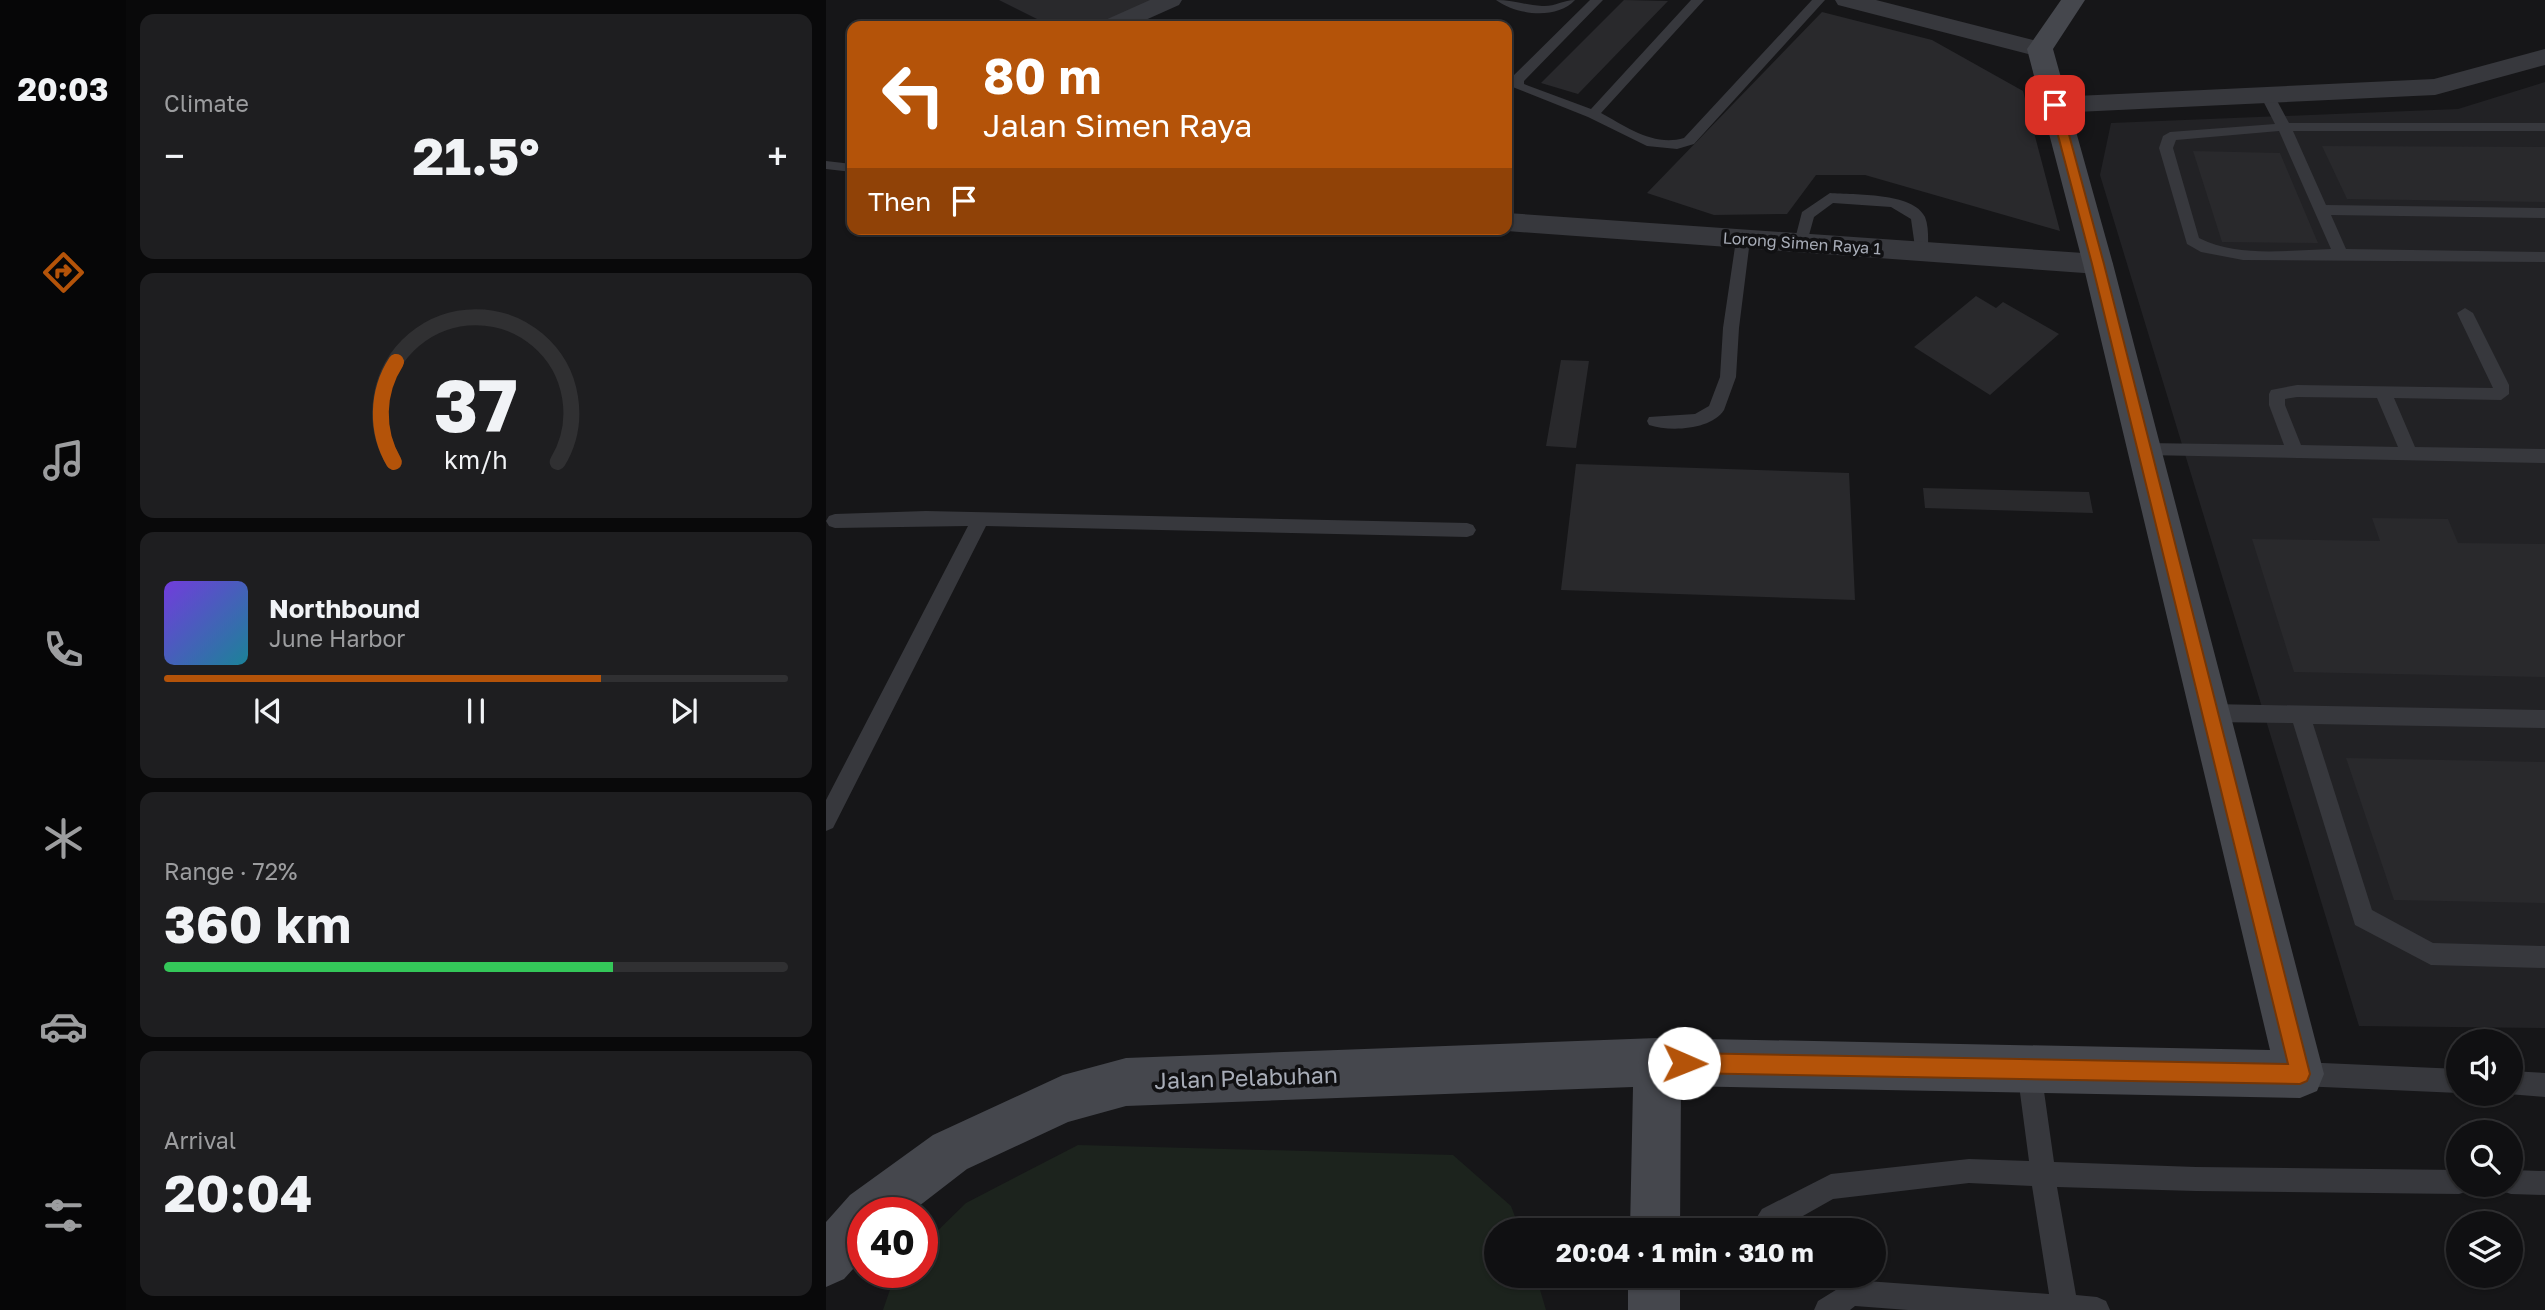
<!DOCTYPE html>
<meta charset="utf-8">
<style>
:root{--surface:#101012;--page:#1e1e20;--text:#f1f3f6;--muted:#9c9d9f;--line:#303032;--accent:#b45309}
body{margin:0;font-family:"Golos Text",sans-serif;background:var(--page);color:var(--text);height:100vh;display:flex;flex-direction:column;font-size:26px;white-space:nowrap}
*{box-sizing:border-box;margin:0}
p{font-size:23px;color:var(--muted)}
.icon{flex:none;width:38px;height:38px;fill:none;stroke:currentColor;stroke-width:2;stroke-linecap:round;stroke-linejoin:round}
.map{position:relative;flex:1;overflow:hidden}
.panel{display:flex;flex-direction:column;gap:14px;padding:14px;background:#09090a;width:700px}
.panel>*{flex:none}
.hud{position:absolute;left:21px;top:21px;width:665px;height:214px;border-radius:14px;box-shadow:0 2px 5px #0004,0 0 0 2px var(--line);background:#b45309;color:#fff;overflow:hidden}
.fabs{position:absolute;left:1620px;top:1029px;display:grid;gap:14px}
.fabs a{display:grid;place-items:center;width:77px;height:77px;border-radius:50%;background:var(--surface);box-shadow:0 2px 5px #0004,0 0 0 2px var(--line);font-size:35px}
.speed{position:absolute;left:21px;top:1197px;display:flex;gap:14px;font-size:35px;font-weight:700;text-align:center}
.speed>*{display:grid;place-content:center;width:91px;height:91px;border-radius:50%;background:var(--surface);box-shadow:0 2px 5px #0004,0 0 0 2px var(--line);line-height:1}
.speed .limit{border:10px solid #d22;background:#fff;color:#111}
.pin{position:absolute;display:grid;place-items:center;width:60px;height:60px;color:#fff;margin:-30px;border-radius:14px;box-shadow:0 4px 10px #0006}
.me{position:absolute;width:77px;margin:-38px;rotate:91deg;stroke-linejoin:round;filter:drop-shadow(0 0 5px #0008)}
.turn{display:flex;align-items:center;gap:24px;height:147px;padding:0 21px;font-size:32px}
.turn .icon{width:91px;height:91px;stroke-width:2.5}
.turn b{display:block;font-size:49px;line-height:60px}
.then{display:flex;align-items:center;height:66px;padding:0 21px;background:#0003;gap:14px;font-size:26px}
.big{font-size:52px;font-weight:700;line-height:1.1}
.panel .card{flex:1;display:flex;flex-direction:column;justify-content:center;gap:10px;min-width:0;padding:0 24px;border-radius:14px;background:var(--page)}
.panel .dial{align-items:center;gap:0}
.dial svg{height:182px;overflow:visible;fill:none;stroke:var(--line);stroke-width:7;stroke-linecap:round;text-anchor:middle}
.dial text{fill:var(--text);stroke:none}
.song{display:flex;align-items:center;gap:21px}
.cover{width:84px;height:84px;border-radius:10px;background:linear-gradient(135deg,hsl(260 70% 55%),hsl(190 70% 35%))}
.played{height:7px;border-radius:4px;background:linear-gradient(90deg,var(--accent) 70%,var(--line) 70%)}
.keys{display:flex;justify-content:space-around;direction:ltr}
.heat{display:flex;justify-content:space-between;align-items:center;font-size:38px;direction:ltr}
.charge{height:10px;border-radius:5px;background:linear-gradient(90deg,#34c759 72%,var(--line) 0)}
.trip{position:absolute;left:658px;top:1218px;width:402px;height:70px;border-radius:35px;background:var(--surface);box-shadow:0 2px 5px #0004,0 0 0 2px var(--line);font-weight:700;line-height:70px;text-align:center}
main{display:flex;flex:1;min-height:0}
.tab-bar{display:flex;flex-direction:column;width:126px;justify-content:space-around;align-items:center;background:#060607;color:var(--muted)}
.tab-bar .icon{width:49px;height:49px}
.tab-bar .active{color:var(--accent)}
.tab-bar b{font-size:32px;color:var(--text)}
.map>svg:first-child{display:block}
.built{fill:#222225}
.green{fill:#1c231d}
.building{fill:#29292c}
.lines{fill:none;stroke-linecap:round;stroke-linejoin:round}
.lane{fill:#37383d;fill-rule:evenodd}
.street{fill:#37383d;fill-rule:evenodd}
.secondary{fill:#45474d;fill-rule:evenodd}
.route{fill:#b45309;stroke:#753606;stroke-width:2}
.labels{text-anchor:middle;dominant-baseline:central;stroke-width:7;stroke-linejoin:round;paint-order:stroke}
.far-street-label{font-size:16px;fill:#a8adb8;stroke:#111113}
.near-street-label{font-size:23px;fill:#a8adb8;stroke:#111113}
</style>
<main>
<nav class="tab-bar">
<b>20:03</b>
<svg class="icon active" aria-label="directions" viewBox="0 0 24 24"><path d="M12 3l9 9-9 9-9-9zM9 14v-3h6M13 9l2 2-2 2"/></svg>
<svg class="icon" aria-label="music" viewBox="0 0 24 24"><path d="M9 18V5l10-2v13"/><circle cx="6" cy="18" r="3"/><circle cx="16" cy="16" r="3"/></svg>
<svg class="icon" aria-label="phone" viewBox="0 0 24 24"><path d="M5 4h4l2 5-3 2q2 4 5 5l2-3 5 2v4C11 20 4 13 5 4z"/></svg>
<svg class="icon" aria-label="climate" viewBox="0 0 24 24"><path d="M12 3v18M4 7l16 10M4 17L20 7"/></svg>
<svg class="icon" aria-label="car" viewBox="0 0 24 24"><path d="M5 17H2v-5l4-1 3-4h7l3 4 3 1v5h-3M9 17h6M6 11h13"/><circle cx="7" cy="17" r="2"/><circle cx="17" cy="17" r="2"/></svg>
<svg class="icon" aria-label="filters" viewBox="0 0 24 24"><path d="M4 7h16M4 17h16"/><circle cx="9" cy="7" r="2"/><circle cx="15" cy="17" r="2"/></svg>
</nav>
<section class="panel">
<div class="card"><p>Climate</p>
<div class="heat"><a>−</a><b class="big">21.5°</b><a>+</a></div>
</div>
<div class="card dial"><svg viewBox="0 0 100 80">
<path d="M14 69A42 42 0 1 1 86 69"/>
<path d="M14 69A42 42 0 0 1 15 25" stroke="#b45309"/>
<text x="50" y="56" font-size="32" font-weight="700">37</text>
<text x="50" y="72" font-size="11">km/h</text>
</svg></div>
<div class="card">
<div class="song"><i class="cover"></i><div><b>Northbound</b><p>June Harbor</p></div></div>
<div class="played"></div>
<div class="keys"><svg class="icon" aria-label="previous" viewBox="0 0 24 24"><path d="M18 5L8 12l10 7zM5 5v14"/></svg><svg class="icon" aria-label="pause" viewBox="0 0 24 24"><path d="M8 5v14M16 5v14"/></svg><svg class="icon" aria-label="next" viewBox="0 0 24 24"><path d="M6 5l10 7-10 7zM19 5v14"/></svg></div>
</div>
<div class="card"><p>Range · 72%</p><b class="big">360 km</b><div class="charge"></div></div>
<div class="card"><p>Arrival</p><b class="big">20:04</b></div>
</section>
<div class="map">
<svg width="1719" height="1310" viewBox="0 0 1719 1310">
<rect width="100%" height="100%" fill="#161618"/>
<!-- built -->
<path class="built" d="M1719,82V1028L1533,1026L1274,175L1285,123L1632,109Z"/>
<!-- green -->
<path class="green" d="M252,1145L627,1155L685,1206L694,1230H670V1276H710L720,1310H57L70,1272H96V1246L140,1203Z"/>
<!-- building -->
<path class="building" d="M173,0H329L281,26H225Z
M798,0L842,1L752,94L715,83Z
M996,12L1106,40L1197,91L1234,231L1039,175H990L961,214L888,215L821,193Z
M1496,146L1719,147V202L1521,199Z
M1367,151L1454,153L1492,243L1396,242Z
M1150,296L1170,308L1177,302L1233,334L1164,395L1088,347Z
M735,360L763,361L750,448L720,446Z
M750,464L1023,473L1029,600L735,590Z
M1097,488L1263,492L1267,513L1099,508Z
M1546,518L1622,519L1632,543L1719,544V677L1468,672L1426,539L1554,541Z
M1520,758L1719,762V903L1568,900Z"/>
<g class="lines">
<!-- lane -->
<path class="lane" d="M670,0C686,0 700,5 716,6C728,7 737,0 749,0C731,20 690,15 670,0Z
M764,0H777L698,81V84L703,86L765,109L865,0H878L775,113C801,127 828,147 858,138L986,0H999L868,144L851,149L821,146L762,117L684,86L686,77Z
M1441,91L1448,95L1463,123H1719V131H1467L1500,205L1719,208V218L1505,215L1520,249L1719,252V262L1417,260L1375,252L1361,244L1333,148L1337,136L1344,132L1449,124L1434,95ZM1453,131L1505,249C1462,250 1413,258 1373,238L1347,148L1350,140Z
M0,161L26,164V172L0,169Z
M1004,193C1028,195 1087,192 1099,217C1103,227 1102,241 1102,251L1095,256L1090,254L1085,219L1065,207L1007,203L988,217L980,246H970L968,243L976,212Z
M917,235L924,240L913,328L910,377L898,410C885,430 844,432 823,425L821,421L823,417L869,414L883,406L894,377L897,328L910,240Z
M1639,308L1647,313L1683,385V394L1675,400L1568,398L1589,447L1719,449V463L1319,455L1313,454L1310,449L1313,444L1319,443L1458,445L1443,405V394L1445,390L1471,385L1667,388L1631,313ZM1471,397L1551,398L1572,447L1475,445L1459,405V399Z
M100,511L641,523L647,525L650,530L647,535L641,537L160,526L7,828L0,831V800L142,526L9,528L3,526L0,521L3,516L9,514Z
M1384,704L1719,710V728L1487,724L1546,910L1607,943L1719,946V968L1605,965L1529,925L1467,723L1384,722L1377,719L1374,713L1377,707Z
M1203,1058L1211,1062L1215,1070L1228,1162L1370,1167L1633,1170V1185H1644L1642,1191L1633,1194L1370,1191L1231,1187L1250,1295L1271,1297L1280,1301L1284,1310H1082L1029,1306L1024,1310H988L992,1301L1026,1280L1223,1294L1206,1186L1143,1183L1007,1199L952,1230H923L936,1209L1005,1174L1143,1159L1203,1161L1191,1070L1195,1062Z
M1474,1062L1633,1069V1093L1474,1086L1466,1082L1462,1074L1466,1066Z
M1685,1071L1719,1073V1097L1682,1094H1685Z
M1685,1170L1719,1171V1195L1685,1194L1676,1191L1674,1185H1685Z"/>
<!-- street -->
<path class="street" d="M324,0H356L353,5L306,26H274L277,21Z
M1009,0H1050L1223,44L1227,49L1223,54L1214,57L1012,5Z
M1719,49V65L1609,95L1229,113L1220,111L1216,105L1220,99L1229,97L1608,79Z
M681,213L1272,254L1283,257L1287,264L1283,271L1272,274L681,231L673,229H681Z"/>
<!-- secondary -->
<path class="secondary" d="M1235,0H1259L1227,49L1287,264L1498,1074L1491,1091L1474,1098L855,1086L854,1230H804L807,1087L300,1106L242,1122L141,1169L84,1213H37V1258L18,1279L0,1287V1222L24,1195L107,1135L237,1075L300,1058L831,1038L1444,1050L1257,264L1201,49Z
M802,1276H854V1310H802Z"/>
</g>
<!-- route -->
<path class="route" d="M1229,101L1235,105L1278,264L1484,1074L1481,1081L1474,1084L858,1073L851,1070L848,1063L851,1056L858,1053L1462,1064L1266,264L1224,105Z"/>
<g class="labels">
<!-- far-street labels -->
<g class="far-street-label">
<text transform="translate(976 243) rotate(4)">Lorong Simen Raya 1</text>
</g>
<!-- near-street labels -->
<g class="near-street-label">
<text transform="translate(420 1077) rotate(-2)">Jalan Pelabuhan</text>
</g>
</g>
</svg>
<div class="fabs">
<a><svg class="icon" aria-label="sound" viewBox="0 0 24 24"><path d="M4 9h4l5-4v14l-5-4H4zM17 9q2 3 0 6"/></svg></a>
<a><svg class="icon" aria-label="search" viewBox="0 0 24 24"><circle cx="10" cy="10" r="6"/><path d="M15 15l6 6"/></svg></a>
<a><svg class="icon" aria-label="layers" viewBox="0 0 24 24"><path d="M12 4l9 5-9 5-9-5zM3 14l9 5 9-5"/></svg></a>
</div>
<div class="speed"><div class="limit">40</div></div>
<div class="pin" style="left:1229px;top:105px;background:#d93025"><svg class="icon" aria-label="arrive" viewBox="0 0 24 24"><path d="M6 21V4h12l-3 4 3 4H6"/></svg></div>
<svg class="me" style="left:858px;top:1063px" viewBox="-20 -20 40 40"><circle r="19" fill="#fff"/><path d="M0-13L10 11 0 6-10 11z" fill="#b45309"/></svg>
<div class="trip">20:04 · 1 min · 310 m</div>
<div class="hud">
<div class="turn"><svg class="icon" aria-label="left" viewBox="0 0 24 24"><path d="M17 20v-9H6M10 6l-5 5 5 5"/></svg><div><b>80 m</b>Jalan Simen Raya</div></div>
<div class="then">Then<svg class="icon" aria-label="arrive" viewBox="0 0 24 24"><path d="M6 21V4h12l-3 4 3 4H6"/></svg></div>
</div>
</div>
</main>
